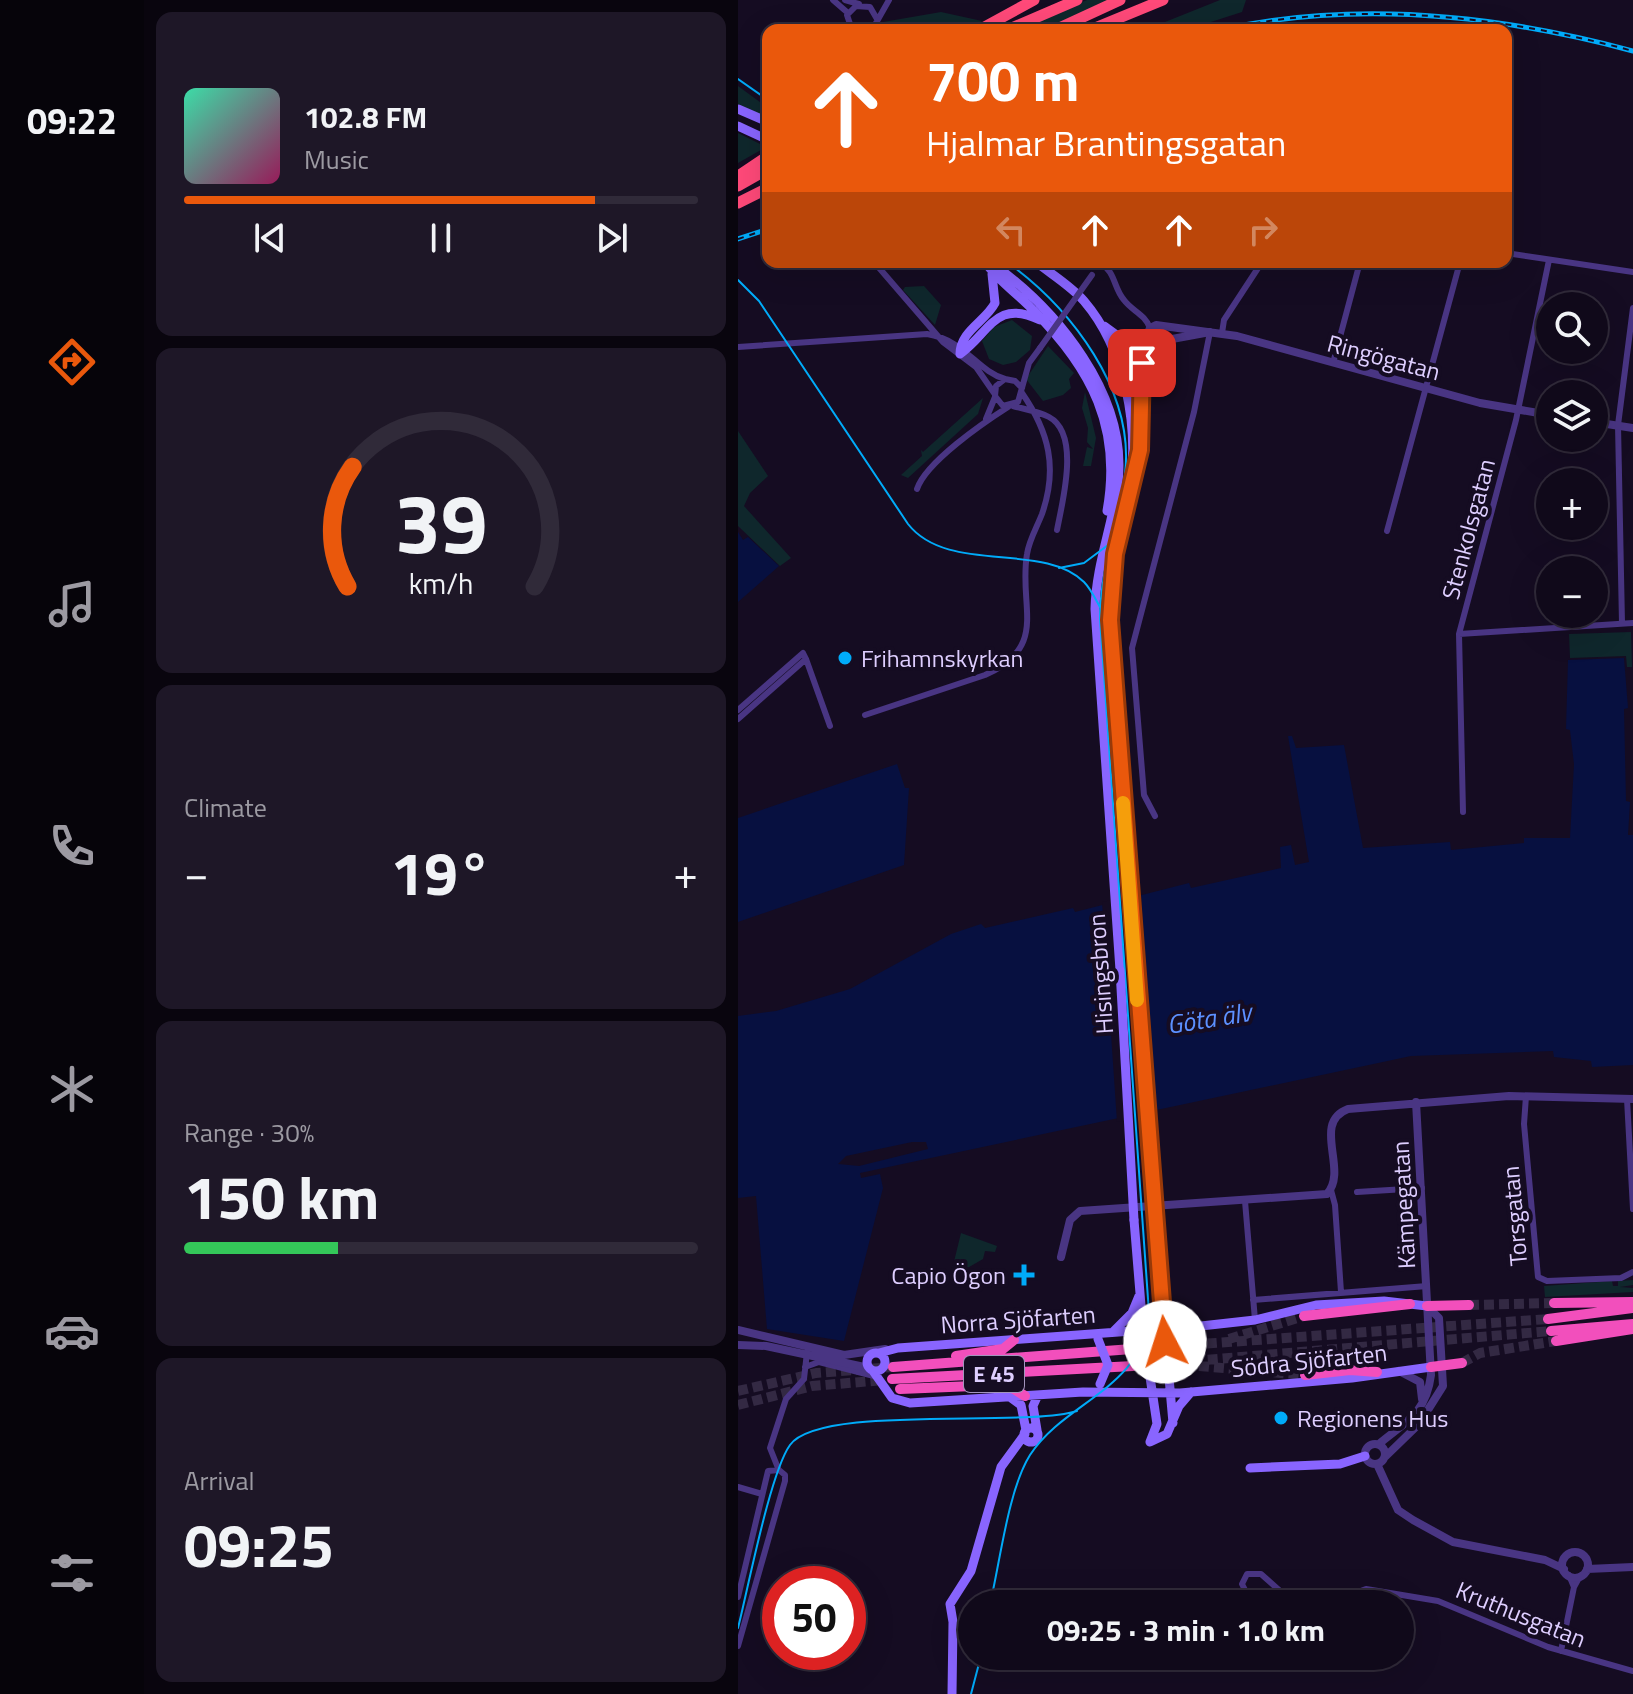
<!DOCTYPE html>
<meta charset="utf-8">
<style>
:root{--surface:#10091a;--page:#1e1727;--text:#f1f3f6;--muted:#9c9aa2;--line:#302a39;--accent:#ea580c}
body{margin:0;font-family:"Titillium Web",sans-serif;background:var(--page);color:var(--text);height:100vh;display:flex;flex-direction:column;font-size:30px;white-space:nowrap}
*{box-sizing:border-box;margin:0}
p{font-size:26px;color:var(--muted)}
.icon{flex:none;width:44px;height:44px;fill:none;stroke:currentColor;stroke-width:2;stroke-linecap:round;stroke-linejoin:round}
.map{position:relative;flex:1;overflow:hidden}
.panel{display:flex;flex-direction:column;gap:12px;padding:12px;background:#09050e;width:594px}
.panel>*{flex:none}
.guide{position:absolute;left:24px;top:24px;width:750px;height:244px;border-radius:16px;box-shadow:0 8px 32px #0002,0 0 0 2px var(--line);background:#ea580c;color:#fff;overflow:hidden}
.tools{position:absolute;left:798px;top:292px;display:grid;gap:16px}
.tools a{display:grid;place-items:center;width:72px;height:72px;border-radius:50%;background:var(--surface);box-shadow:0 8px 32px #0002,0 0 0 2px var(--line);font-size:40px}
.speed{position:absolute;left:24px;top:1566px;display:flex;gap:16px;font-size:40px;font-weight:700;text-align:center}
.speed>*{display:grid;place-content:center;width:104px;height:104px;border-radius:50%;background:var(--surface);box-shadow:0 8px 32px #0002,0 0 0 2px var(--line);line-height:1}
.speed .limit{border:12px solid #d22;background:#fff;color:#111}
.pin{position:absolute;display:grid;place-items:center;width:68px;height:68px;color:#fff;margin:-34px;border-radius:16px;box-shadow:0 4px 12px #0006}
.me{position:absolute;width:88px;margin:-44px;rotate:355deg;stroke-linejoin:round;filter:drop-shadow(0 0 6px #0008)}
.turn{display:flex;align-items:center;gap:28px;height:168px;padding:0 32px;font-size:36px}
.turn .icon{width:104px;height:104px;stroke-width:2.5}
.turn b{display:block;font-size:56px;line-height:68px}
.lanes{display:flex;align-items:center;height:76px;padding:0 32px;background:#0003;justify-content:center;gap:40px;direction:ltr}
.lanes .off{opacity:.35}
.big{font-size:60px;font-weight:700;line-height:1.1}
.panel .card{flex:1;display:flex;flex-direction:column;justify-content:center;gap:12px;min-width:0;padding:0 28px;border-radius:16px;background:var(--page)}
.panel .dial{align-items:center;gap:0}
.dial svg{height:208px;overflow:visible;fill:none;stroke:var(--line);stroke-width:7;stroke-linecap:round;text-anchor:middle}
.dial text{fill:var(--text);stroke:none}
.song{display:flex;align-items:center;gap:24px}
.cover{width:96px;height:96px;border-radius:12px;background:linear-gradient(135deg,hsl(160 70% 55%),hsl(330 70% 35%))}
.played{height:8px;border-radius:4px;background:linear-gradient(90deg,var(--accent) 80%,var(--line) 80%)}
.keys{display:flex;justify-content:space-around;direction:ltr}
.heat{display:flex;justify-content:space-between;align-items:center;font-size:44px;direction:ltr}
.charge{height:12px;border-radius:6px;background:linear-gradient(90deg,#34c759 30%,var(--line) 0)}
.trip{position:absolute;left:220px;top:1590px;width:456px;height:80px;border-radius:40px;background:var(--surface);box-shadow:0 8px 32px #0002,0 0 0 2px var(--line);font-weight:700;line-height:80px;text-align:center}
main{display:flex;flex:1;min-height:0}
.menu{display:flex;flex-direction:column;width:144px;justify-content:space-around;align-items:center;background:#06040a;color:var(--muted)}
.menu .icon{width:56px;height:56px}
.menu .active{color:var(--accent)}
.menu b{font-size:36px;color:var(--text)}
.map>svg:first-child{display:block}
.green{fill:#0f272c}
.water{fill:#071040;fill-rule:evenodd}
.pier{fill:#150c22}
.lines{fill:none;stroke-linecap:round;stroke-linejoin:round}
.trunk-tunnel{stroke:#332943;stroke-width:10;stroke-dasharray:10 5;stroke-linecap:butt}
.minor{stroke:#493583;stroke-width:6}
.tertiary{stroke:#493583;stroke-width:8}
.secondary{stroke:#8965ff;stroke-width:9}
.trunk{stroke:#f24fbc;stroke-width:10}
.motorway{stroke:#ff4979;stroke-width:11}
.tram{stroke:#00abf9;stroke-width:2}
.rail-casing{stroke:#00abf9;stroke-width:5}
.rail{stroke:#150c22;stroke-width:2;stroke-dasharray:6;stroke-linecap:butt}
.minor-bridge{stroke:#493583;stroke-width:6}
.secondary-bridge{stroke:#8965ff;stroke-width:9}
.route-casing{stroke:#983908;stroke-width:20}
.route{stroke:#ea580c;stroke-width:14}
.slow{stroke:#f59e0b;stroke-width:14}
.poi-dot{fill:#00abf9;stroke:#150c22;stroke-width:3}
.labels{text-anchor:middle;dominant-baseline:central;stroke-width:8;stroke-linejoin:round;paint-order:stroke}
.shield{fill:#150c22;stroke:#a294bd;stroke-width:2}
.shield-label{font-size:22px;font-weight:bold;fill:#deceff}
.street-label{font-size:24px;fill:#deceff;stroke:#150c22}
.poi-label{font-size:24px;fill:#deceff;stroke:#150c22;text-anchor:start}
.water-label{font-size:26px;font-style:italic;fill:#5c90ff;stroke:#150c22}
</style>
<main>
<nav class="menu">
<b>09:22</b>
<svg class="icon active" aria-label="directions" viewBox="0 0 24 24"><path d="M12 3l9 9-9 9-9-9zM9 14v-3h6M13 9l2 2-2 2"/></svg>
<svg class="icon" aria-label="music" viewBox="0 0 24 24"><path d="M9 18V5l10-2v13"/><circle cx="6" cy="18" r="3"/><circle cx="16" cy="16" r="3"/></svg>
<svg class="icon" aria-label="phone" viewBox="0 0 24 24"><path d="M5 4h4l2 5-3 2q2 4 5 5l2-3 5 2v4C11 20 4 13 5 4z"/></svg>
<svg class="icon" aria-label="climate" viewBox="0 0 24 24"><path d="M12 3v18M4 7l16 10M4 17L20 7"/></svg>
<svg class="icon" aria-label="car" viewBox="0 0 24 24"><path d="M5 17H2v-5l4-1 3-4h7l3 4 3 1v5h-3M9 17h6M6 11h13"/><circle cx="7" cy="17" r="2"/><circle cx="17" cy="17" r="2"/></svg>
<svg class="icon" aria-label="filters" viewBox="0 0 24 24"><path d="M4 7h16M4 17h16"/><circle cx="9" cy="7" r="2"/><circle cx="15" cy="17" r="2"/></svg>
</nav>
<section class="panel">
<div class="card">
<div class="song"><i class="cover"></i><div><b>102.8 FM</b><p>Music</p></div></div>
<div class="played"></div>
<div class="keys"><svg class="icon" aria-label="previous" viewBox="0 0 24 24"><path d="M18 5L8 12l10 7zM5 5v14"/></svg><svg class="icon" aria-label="pause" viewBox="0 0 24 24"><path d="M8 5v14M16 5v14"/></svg><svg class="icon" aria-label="next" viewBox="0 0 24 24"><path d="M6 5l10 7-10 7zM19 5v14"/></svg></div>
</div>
<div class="card dial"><svg viewBox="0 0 100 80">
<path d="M14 69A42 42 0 1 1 86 69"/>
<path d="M14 69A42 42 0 0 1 16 23" stroke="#ea580c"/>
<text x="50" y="56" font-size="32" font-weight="700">39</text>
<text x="50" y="72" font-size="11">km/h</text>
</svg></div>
<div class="card"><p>Climate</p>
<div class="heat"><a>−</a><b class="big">19°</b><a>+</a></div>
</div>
<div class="card"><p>Range · 30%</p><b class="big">150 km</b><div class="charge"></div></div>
<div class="card"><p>Arrival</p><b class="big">09:25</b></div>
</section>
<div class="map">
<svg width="895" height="1694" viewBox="0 0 895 1694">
<rect width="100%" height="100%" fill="#150c22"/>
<!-- green -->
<path class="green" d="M349,0H374L306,30H278Z
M482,0H508L504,12L448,30H407Z
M203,12L244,21L228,30H146L145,22Z
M0,86L30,108V118L0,104Z
M0,133L28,147L0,163Z
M186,286L203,305L197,325L165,290L167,287Z
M274,320L294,336L292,350L278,362L265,365L251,359L244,341L256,327Z
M378,342L388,352L403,358L396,376L401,439Z
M310,346L336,373L331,379L333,388L325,395L305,401L288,379Z
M347,392L358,438L353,466H345L349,447L355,449L349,442L350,428L344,408Z
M245,398L240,414L170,478L163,475L184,456L183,450L185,452Z
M0,431L30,476L12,493L6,506L53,558L42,566L0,526Z
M893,632L894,667H889L888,656L832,658L831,634Z
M223,1233L259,1246L257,1252L247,1251L245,1259L212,1278Z
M895,1280V1285L882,1287L895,1288V1292L807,1297L806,1286L874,1281L875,1286H880V1281Z"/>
<!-- water -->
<path class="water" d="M0,532L5,540L10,537L41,566L0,602Z
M886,658L890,708L886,709L888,801L892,802L890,835H895V1065L854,1067L853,1061L816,1057L815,1051L673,1056L122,1173L123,1178L142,1174L145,1188L106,1341L29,1329L18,1196L0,1198V1016L38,1011L112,989L213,934L243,924L247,928L335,908L337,912L451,883L453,888L543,868L542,847L553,845L557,865L571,862L550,736H554L558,748L606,745L625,848L712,842L713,850L786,843V838H832L836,764L832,730L828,729L830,660ZM174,1142H188L190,1149L121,1166L100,1164L108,1156Z
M159,764L167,788H171L166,865L0,922V818Z"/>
<!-- pier -->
<path class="pier" d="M403,894L418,1113L379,1122L364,902Z"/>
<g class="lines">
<!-- trunk-tunnel -->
<path class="trunk-tunnel" d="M731,1305L816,1303
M491,1339L566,1316
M394,1349L810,1319
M724,1363L742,1353L818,1341
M395,1366L813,1331
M461,1366L567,1375
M0,1391L78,1373L155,1367
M0,1405L74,1386L147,1380"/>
<!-- minor -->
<path class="minor" d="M95,0L110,13
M107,0L121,4
M114,30L109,15L118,6L132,7L139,19
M134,30L151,0
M768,253L895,272
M136,262L205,342L238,367L256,393
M362,263C378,272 375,287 386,300C394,311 407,314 412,328
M484,333L486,320L524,262
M0,347L189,334C227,340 239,371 267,379
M595,363L622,262
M284,388L277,381L267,379L258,386L257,396L265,406L280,402L291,363L302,348
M275,406C286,409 302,412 311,417C343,434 324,503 319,530
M248,419L257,397
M179,489C188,462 245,423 270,407
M649,531L722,262
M884,623L880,425L895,308
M721,634L895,623
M68,659L92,726
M0,710L65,653L68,659
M127,715L247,675C312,646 280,607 289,554C291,540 299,527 304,514C320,468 311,432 284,393
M0,719L68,659
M725,812L721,634L778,420L811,260
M417,816L406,795L394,648L456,412L472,332
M788,1096L786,1124L800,1277L809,1281L883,1278L895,1272
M889,1099L895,1209
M593,1190L597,1205L603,1292
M619,1192L684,1188
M507,1201L517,1320
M515,1300L689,1286
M67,1367L81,1362L136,1376
M40,1468L32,1448L48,1399L66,1379L69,1352
M0,1487L24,1494
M831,1575L836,1587
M0,1597L30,1471L41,1470L47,1475V1481L0,1646
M512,1600L504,1584L509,1574H523L551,1599L593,1602L628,1589L700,1601L810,1647L895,1671
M823,1651L836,1587L842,1576"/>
<!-- tertiary -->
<path class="tertiary" d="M472,332L434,339L419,348L408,338L412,328L418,325L499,336L742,403L812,415
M856,422L895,428
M323,1257L332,1220L342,1211L589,1194C611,1170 573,1123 610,1109L771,1096L895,1099
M0,1330L106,1355L147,1349
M0,1345L28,1346L131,1368
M661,1371L682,1382L684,1399
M627 1454a10 10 0 1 1 20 0a10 10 0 1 1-20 0Z
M641,1444C667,1422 688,1414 693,1375L678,1102
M647,1457L681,1424L705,1386L701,1318L690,1307
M639,1464L660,1510L675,1520L715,1542L807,1560L826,1569
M824 1565a13 13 0 1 1 26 0a13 13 0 1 1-26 0Z
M849,1569L895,1567"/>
<!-- secondary -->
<path class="secondary" d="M0,109L30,122
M0,126L30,140
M247,262C260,281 280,294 295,310C354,369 384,428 369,511
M252,262C319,309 390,395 380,482C375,525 358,564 357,609L382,970
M298,262C313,274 333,286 346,301C387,349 401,425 392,487C385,532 371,573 372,620L406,1079
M366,326L388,342L408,338
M222,354C251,334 257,298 302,320
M222,354C222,331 248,321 257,303L254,274
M398,472L402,450V370L407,358L419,348
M417,1218L435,1423
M396,1220L405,1330L419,1424L412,1442
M423,1300L437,1315L456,1324
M375,1332L394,1313L401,1296
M129 1362a9 9 0 1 1 18 0a9 9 0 1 1-18 0Z
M141,1353L160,1348L463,1326L517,1320L578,1305L646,1301L689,1306
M135,1371L154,1398L172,1403L345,1392L442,1393L614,1378L693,1367
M272,1397L283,1405L288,1430
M286 1435a7 7 0 1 1 14 0a7 7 0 1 1-14 0Z
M299,1430L295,1406L300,1395
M412,1442L429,1434L441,1406L453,1392
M512,1468L602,1464L627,1456
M214,1694L215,1622L212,1604L233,1571L263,1467L287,1434"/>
<!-- trunk -->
<path class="trunk" d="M816,1303L895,1302
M689,1306L731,1305
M566,1316L672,1304
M810,1319L895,1308
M813,1331L895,1324
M818,1341L895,1329
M218,1356L265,1349L276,1340
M155,1367L394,1349
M693,1367L724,1363
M567,1375L612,1370L639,1372
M154,1379L395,1366
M162,1389L260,1385L276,1389L287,1396"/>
<!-- motorway -->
<path class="motorway" d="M241,30L296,0
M269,30L339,0
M317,30L382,0
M352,30L425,0
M0,176L30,156
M0,186L30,169
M0,203L30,188"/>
<!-- tram -->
<path class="tram" d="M0,79L30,100
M0,280L21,301L170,524C210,575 305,541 346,582C353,589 358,600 363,609
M321,568L346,563L370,545
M252,1604C262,1563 270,1490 292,1455C328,1400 406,1389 411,1313L362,619C362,568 381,523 387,474C397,391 333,308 269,262
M0,1628C10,1589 32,1473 52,1445C82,1404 285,1428 339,1411
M233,1694L243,1656"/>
<!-- rail casing -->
<g class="rail-casing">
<path id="rail" d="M481,30C617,0 761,15 895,51
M0,239L30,229"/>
</g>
<!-- rail -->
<use href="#rail" class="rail"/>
<!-- minor-bridge -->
<path class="minor-bridge" d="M302,348L354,275"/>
<!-- secondary-bridge -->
<path class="secondary-bridge" d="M382,970L396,1220
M406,1079L417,1218
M360,1339L370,1365L362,1384"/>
</g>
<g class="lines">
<!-- route casing -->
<g class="route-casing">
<path id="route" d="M404,363L402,450L377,554L372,620L427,1342"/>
</g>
<!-- route -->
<use href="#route" class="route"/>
<!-- slow -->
<path class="slow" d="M385,803L399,1000"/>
</g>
<!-- markers -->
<g class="poi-dot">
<circle cx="107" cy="658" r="8"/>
<path d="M282 1263h8v8h8v8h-8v8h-8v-8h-8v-8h8z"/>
<circle cx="543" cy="1418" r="8"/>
</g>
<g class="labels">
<!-- shield labels -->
<rect class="shield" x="226" y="1356" width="60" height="36" rx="6"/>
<g class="shield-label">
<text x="256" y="1374">E 45</text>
</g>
<!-- street labels -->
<g class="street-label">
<text transform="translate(646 357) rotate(15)">Ringögatan</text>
<text transform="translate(730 529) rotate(-75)">Stenkolsgatan</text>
<text transform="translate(362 974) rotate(-94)">Hisingsbron</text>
<text transform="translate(665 1205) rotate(-93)">Kämpegatan</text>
<text transform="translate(776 1216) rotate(-95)">Torsgatan</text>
<text transform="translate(280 1319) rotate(-4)">Norra Sjöfarten</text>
<text transform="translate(571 1360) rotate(-6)">Södra Sjöfarten</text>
<text transform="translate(783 1614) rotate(22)">Kruthusgatan</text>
</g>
<!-- poi labels -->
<g class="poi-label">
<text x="123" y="658">Frihamnskyrkan</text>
<text x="268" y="1275" text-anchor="end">Capio Ögon</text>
<text x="559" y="1418">Regionens Hus</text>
</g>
<!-- water labels -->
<g class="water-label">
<text transform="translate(471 1018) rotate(-9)">Göta älv</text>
</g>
</g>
</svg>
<div class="tools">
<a><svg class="icon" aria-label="search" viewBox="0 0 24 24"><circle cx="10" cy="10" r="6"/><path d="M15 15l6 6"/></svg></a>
<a><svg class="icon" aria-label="layers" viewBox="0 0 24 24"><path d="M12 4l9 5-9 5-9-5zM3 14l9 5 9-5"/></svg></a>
<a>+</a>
<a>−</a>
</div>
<div class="speed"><div class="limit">50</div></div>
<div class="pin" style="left:404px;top:363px;background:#d93025"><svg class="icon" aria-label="arrive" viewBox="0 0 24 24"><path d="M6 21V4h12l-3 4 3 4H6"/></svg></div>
<svg class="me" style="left:427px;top:1342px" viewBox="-20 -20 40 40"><circle r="19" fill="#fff"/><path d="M0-13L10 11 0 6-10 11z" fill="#ea580c"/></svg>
<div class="trip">09:25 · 3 min · 1.0 km</div>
<div class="guide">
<div class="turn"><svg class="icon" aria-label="ahead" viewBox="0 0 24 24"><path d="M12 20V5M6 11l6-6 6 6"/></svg><div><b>700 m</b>Hjalmar Brantingsgatan</div></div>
<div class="lanes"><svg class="icon off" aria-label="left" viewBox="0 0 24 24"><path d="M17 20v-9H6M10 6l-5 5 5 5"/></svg><svg class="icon" aria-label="ahead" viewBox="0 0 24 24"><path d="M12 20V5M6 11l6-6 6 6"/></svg><svg class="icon" aria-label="ahead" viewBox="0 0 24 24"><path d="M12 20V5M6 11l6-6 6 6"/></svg><svg class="icon off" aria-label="right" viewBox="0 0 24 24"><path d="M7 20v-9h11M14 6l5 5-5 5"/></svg></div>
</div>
</div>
</main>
